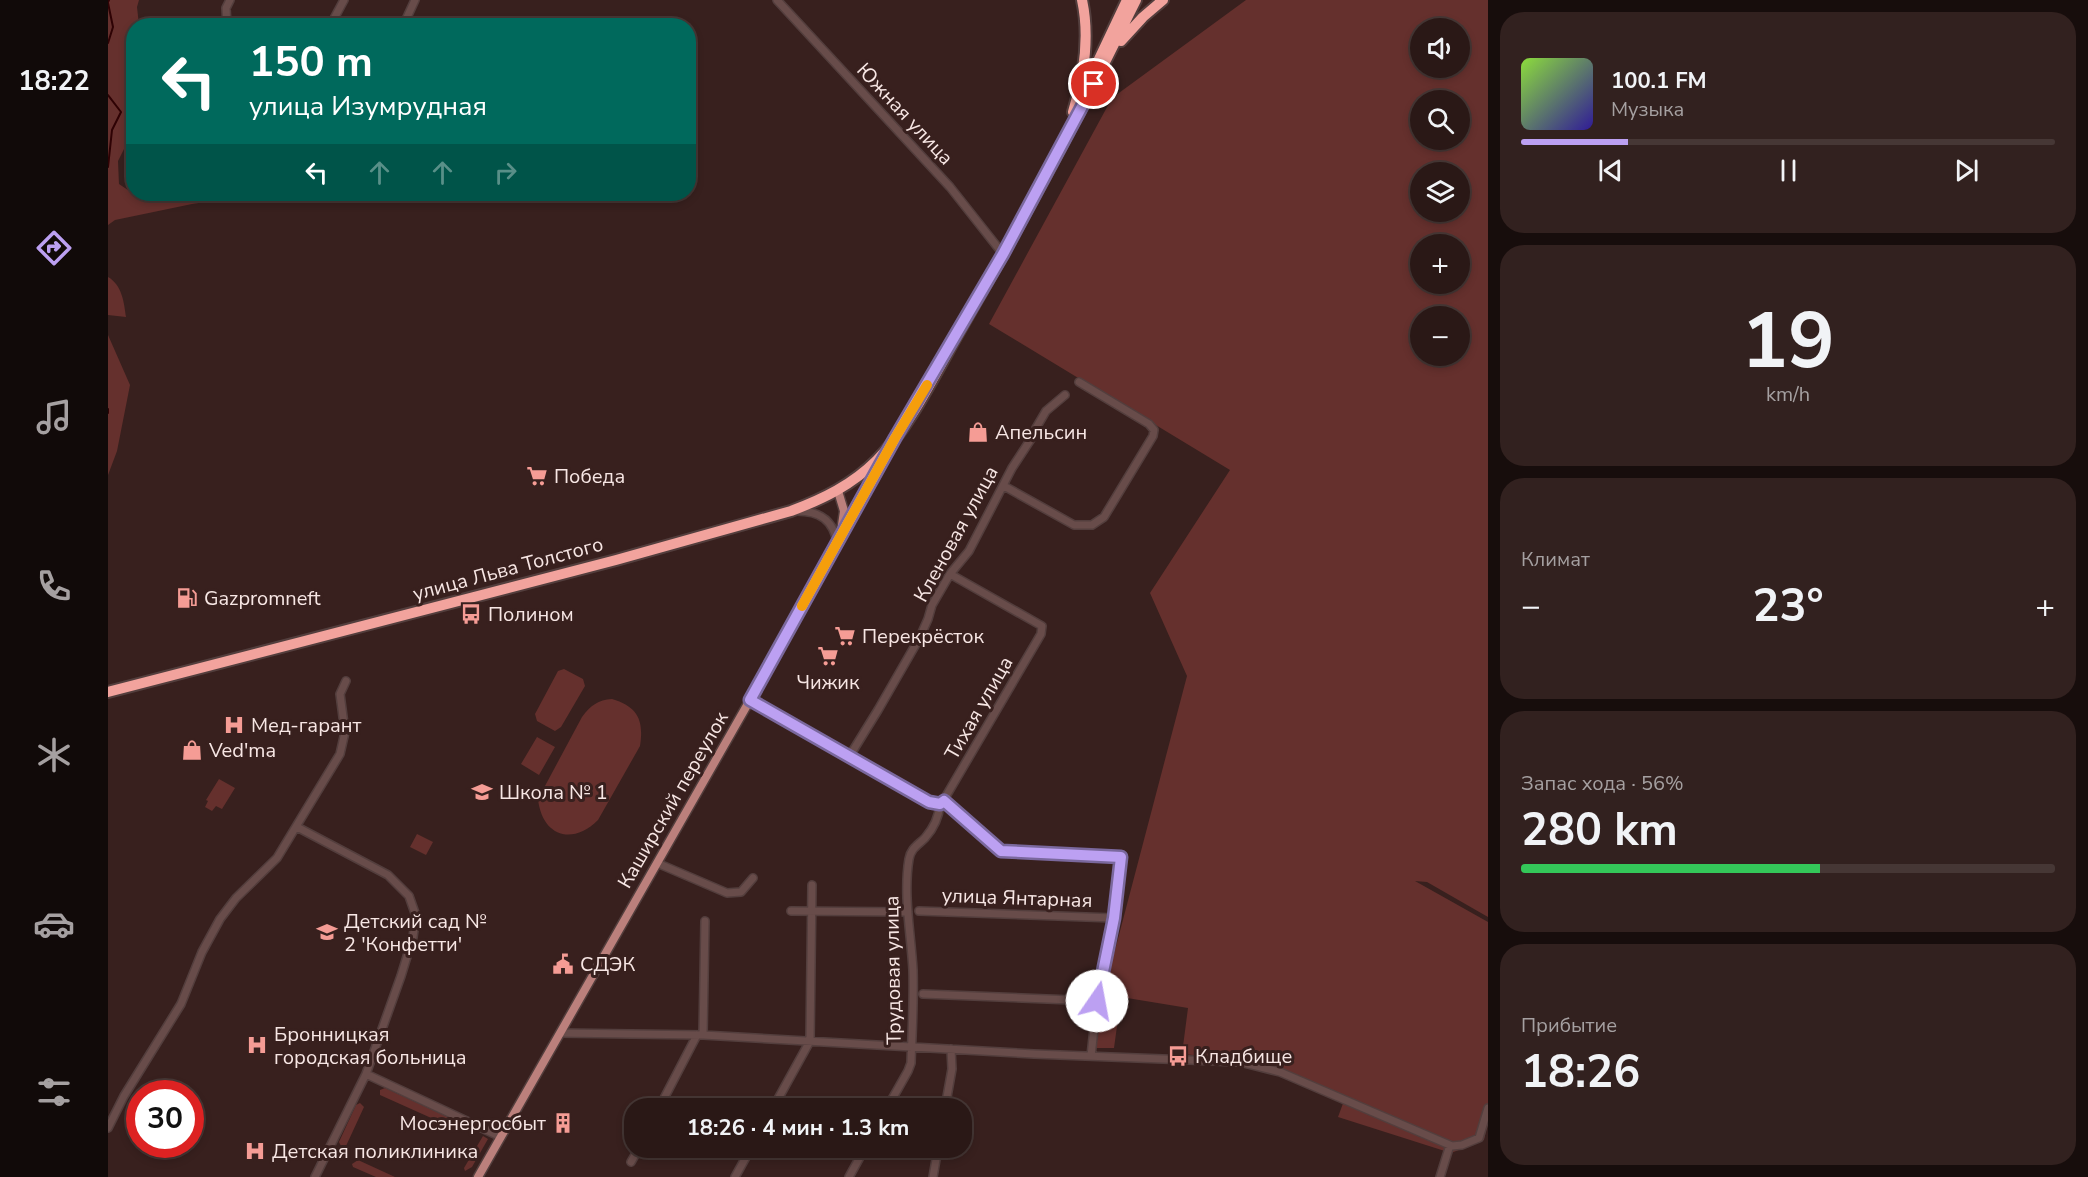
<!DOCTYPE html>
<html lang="ru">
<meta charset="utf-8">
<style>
:root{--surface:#2a1816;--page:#32211f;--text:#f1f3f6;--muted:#a5a0a1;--line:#463735;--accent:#bca0f2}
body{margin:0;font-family:"Nunito Sans",sans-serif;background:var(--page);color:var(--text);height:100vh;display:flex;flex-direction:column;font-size:22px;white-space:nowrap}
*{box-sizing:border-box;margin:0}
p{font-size:20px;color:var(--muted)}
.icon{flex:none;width:33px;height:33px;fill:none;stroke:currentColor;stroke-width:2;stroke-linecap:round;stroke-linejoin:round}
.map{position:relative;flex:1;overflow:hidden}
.panel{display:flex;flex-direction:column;gap:12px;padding:12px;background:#170d0c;width:600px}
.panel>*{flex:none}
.guide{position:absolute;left:18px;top:18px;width:570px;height:183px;border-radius:24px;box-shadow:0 3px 9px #0003,0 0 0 2px var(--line);background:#00695c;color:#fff;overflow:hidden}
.fabs{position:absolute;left:1302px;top:18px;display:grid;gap:12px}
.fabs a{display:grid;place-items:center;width:60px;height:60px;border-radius:50%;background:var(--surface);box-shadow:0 3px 9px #0003,0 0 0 2px var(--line);font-size:30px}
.speed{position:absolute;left:18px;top:1080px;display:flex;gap:12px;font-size:30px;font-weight:700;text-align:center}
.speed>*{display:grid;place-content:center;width:78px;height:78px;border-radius:50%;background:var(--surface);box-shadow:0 3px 9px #0003,0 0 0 2px var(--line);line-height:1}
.speed .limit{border:9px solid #d22;background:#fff;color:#111}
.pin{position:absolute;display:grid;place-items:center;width:51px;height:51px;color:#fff;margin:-26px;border:3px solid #fff;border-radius:50%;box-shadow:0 2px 6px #0007}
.me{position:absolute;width:66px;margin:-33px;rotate:12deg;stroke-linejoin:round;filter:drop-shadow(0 0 4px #0008)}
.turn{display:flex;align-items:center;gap:21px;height:126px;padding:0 24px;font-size:27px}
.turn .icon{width:78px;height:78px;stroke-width:2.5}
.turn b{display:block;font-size:42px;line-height:51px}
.lanes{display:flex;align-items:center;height:57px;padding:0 24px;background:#0003;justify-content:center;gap:30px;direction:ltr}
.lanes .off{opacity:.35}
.big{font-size:45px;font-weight:700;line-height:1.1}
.panel .widget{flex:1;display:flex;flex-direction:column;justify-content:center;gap:9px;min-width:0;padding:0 21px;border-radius:24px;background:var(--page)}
.panel .dial{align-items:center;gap:0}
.dial b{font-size:78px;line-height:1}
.song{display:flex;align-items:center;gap:18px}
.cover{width:72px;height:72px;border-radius:9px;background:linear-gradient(135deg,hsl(90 70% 55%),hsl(250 70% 35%))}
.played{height:6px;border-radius:3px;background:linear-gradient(90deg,var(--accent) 20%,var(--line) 20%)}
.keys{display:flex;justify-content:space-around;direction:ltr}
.heat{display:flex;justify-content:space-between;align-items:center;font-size:33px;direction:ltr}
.charge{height:9px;border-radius:4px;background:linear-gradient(90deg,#34c759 56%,var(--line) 0)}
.trip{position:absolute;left:516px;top:1098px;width:348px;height:60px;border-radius:24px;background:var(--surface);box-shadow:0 3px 9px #0003,0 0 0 2px var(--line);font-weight:700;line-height:60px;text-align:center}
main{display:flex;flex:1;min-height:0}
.tab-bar{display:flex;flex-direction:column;width:108px;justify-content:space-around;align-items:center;background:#110a09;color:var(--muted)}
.tab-bar .icon{width:42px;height:42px}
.tab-bar .on{color:var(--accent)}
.tab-bar b{font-size:27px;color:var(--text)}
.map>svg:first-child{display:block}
.green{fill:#65302d;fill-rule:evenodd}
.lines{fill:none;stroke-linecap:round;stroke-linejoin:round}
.stream{stroke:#2e0204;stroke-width:2}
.minor-casing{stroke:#533e3d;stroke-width:10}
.major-casing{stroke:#533e3d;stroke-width:11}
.highway-casing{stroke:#533e3d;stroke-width:14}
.minor{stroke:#684c4a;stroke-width:7}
.major{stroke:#bb807c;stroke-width:8}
.highway{stroke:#f2a39d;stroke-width:10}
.route-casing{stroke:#7a689d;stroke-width:15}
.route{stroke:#bca0f2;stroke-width:10}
.slow{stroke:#f59e0b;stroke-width:10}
.labels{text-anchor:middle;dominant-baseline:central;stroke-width:6;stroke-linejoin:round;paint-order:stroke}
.street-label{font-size:20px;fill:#f7e6e4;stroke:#38201e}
.poi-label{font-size:20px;fill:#f7e6e4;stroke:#38201e;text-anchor:start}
</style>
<main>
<nav class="tab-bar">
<b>18:22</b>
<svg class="icon on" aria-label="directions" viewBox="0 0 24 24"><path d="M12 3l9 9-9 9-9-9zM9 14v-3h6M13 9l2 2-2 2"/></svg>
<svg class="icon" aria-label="music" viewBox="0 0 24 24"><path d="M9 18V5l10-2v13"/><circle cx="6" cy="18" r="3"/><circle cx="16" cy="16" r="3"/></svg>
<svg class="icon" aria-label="phone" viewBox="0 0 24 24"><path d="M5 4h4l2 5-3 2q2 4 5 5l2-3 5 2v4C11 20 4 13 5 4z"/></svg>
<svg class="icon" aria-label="climate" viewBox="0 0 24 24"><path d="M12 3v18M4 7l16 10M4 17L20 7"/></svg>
<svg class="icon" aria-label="car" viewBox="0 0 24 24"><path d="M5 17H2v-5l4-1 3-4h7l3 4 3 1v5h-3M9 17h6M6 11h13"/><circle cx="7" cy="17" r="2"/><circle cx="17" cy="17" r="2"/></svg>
<svg class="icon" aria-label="filters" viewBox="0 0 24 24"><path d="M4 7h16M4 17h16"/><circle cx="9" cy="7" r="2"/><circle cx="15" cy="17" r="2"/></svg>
</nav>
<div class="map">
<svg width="1380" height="1177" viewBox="0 0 1380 1177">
<rect width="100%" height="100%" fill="#38201e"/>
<!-- green -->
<path class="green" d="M0,0H31L29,7L31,25L26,26L25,116L19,143L10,161L11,184L26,194H151L84,204L7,220L0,225Z
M1138,0H1380V917L1319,882L1307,881L1380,922V1122L1376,1140L1343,1153L1230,1117L1237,1098L1129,1059L1074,1054L1080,1008L1013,997L1006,1048H988L996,992L1079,676L1042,593L1122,470L881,324L1004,98ZM1312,28H1352V68H1312ZM1312,100H1352V140H1312ZM1312,172H1352V212H1312ZM1312,244H1352V284H1312ZM1312,316H1352V356H1312Z
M0,277C14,285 16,302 18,317L0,315Z
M0,335L22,385L9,451L0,475Z
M456,669L475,679L477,686L453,727L447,731L429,721L427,714L450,671Z
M504,699C530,707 536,720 532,746L490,820C464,846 434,836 430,799L474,717C483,705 490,700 504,699Z
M429,737L447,747L431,775L413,764Z
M111,779L127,788L114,809L108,806L104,811L97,807L100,801L98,800Z
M309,834L325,842L318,855L302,847Z
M277,1088L357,1125L358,1128L350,1130L272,1095V1090Z
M252,1103L256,1107L238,1146H233L231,1142L248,1105Z
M375,1136L380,1139L364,1167L357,1171L356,1168Z
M250,1160L287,1177H268L245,1167L244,1164Z"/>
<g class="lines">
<!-- stream -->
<path class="stream" d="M0,2L1,0
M0,3L5,27L0,43
M0,95L13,112L4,130L0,167
M0,409V413"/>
<!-- minor casing -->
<g class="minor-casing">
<path id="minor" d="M669,0L842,187L895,254
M119,26L118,8L122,0
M222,26L236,0
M295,26L307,0
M896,486L966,525H984L996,517L1045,436L1046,430L1041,424L971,382
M689,511C712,511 725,520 729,542
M642,700L821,802L832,804
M741,757L770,710L812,637L820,619L824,605L842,574L861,551L904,468L923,439L928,428L938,411L957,395
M835,801L893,851L1013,857L1006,918L989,1001L983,1056
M834,803L933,634L934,626L842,574
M189,827L280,875L301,896L308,916L305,937L293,976L258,1074L207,1177
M549,863L619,893L633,892L645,878
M683,911L800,912
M811,911L1006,918
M815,994L989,1001
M452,1033L595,1035L926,1054L1132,1062L1172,1072L1344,1146L1354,1145L1371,1138L1380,1108
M595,1035L597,921
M258,1074L393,1137
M551,1108L589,1035
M665,1108L702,1041L704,885
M779,1108L800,1071L803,1063C804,1032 806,1001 805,970C803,934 795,895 801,859C803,848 810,845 817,838C825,829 831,816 832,804
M837,1108L844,1069L843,1049
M0,1128L16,1096L73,1004L94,952L112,919L128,898L169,858L232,754L237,732L232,694L238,681
M523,1162L531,1148
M627,1177L643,1148
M741,1177L757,1148
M825,1177L830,1148
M1332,1177L1342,1145"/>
</g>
<!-- major casing -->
<g class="major-casing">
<path id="major" d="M730,491L736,511L733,532
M370,1177L642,700L778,454"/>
</g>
<!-- highway casing -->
<g class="highway-casing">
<path id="highway" d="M1013,41L1035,17L1055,0
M984,74L1019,0
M965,112C976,76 982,37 974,0
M0,692L508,560L683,511C715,499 744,485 769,460C801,428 829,370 852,330C914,222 973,112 1028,0"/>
</g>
<!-- minor -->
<use href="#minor" class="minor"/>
<!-- major -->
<use href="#major" class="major"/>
<!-- highway -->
<use href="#highway" class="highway"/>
</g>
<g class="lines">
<!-- route casing -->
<g class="route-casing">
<path id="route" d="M986,84L895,254L787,438L642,700L821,802L832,804L836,801L893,851L1013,857L1006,918L989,1001"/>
</g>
<!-- route -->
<use href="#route" class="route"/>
<!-- slow -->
<path class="slow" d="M694,606L787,438L819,385"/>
</g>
<!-- icons -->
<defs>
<g id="shop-bare" transform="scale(1.62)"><path d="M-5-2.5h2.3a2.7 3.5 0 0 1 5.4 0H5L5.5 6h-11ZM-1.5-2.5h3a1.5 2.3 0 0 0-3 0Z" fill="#f59c95" stroke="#38201e" stroke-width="2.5" paint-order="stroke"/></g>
<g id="supermarket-bare" transform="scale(1.62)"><path d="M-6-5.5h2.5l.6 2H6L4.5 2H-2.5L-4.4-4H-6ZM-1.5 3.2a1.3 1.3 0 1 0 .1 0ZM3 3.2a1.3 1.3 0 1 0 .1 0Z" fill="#f59c95" stroke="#38201e" stroke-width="2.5" paint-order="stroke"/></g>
<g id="fuel-bare" transform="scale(1.62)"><path d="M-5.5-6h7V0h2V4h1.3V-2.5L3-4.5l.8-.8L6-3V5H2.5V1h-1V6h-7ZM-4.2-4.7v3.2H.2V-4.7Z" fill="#f59c95" stroke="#38201e" stroke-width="2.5" paint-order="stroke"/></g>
<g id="bus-bare" transform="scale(1.62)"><path d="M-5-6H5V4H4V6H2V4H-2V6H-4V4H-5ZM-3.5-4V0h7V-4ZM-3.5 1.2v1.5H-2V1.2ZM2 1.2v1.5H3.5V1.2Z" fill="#f59c95" stroke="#38201e" stroke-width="2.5" paint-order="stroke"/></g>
<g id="hospital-bare" transform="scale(1.62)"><path d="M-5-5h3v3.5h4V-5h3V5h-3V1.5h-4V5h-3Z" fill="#f59c95" stroke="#38201e" stroke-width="2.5" paint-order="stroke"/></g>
<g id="school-bare" transform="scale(1.62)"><path d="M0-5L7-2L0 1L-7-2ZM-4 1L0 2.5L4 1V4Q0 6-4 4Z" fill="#f59c95" stroke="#38201e" stroke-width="2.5" paint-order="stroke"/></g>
<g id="civic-bare" transform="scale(1.62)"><path d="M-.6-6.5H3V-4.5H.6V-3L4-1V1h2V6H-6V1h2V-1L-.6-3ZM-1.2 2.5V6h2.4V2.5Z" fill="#f59c95" stroke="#38201e" stroke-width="2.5" paint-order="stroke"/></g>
<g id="building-bare" transform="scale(1.62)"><path d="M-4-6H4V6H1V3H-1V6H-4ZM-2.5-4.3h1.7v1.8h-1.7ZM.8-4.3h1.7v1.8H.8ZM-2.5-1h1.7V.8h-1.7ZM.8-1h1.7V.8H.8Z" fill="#f59c95" stroke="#38201e" stroke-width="2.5" paint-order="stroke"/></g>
</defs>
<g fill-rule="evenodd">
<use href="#shop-bare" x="870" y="432"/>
<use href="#supermarket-bare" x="429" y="476"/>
<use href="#fuel-bare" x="79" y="598"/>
<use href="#bus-bare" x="363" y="614"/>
<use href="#supermarket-bare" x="737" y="636"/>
<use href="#supermarket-bare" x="720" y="656"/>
<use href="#hospital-bare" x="126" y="725"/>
<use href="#shop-bare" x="84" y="750"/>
<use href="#school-bare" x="374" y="792"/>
<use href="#school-bare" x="219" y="932"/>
<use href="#civic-bare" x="455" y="964"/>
<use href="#hospital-bare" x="149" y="1045"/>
<use href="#bus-bare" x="1070" y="1056"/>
<use href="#building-bare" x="455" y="1123"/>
<use href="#hospital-bare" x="147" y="1151"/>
</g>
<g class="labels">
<!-- street labels -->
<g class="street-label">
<text transform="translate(797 114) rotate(47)">Южная улица</text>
<text transform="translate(848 534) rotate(-61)">Кленовая улица</text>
<text transform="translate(400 569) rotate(-15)">улица Льва Толстого</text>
<text transform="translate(871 708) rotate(-60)">Тихая улица</text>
<text transform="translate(565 800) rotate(-60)">Каширский переулок</text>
<text transform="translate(909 898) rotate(2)">улица Янтарная</text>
<text transform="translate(785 970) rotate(-91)">Трудовая улица</text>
</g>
<!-- poi labels -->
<g class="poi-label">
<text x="887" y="432">Апельсин</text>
<text x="446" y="476">Победа</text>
<text x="96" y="598">Gazpromneft</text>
<text x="380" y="614">Полином</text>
<text x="754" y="636">Перекрёсток</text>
<text x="720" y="682" text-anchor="middle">Чижик</text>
<text x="143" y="725">Мед-гарант</text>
<text x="101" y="750">Ved'ma</text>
<text x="391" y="792">Школа № 1</text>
<text x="236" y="921">Детский сад №<tspan x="236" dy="23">2 'Конфетти'</tspan></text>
<text x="472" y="964">СДЭК</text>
<text x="166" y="1034">Бронницкая<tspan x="166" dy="23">городская больница</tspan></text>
<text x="1087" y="1056">Кладбище</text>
<text x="438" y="1123" text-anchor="end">Мосэнергосбыт</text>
<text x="164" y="1151">Детская поликлиника</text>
</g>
</g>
</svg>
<div class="fabs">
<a><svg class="icon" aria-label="sound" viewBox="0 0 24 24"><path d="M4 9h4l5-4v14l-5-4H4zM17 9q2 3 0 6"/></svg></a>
<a><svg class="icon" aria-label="search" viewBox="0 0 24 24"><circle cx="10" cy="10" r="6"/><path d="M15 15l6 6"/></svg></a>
<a><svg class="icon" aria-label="layers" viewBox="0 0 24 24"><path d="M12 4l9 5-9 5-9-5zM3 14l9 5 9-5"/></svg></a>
<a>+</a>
<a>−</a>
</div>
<div class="speed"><div class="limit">30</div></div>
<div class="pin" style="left:986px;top:84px;background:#d93025"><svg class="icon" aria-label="arrive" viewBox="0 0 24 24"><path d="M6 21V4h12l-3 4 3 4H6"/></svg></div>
<svg class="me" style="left:989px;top:1001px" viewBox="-20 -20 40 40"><circle r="19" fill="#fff"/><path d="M0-13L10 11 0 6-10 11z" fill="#bca0f2"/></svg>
<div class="trip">18:26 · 4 мин · 1.3 km</div>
<div class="guide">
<div class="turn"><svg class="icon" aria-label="left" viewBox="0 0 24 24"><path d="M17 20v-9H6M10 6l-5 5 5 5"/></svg><div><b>150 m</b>улица Изумрудная</div></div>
<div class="lanes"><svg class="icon" aria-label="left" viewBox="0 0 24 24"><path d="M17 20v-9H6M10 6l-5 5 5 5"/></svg><svg class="icon off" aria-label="ahead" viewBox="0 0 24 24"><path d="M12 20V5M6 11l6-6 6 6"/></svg><svg class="icon off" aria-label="ahead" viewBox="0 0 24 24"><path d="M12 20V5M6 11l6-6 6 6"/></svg><svg class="icon off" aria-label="right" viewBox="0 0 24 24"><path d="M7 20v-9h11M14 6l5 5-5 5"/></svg></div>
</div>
</div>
<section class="panel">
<div class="widget">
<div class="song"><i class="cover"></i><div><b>100.1 FM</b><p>Музыка</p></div></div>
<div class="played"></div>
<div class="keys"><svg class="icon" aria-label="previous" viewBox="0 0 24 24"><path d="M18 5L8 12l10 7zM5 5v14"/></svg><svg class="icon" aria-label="pause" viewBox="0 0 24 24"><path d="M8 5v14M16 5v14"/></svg><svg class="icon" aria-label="next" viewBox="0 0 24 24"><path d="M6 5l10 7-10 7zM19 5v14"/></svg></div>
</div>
<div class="widget dial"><b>19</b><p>km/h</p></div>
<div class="widget"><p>Климат</p>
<div class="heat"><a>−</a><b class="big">23°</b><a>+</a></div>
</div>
<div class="widget"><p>Запас хода · 56%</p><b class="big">280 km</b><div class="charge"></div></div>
<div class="widget"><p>Прибытие</p><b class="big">18:26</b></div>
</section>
</main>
